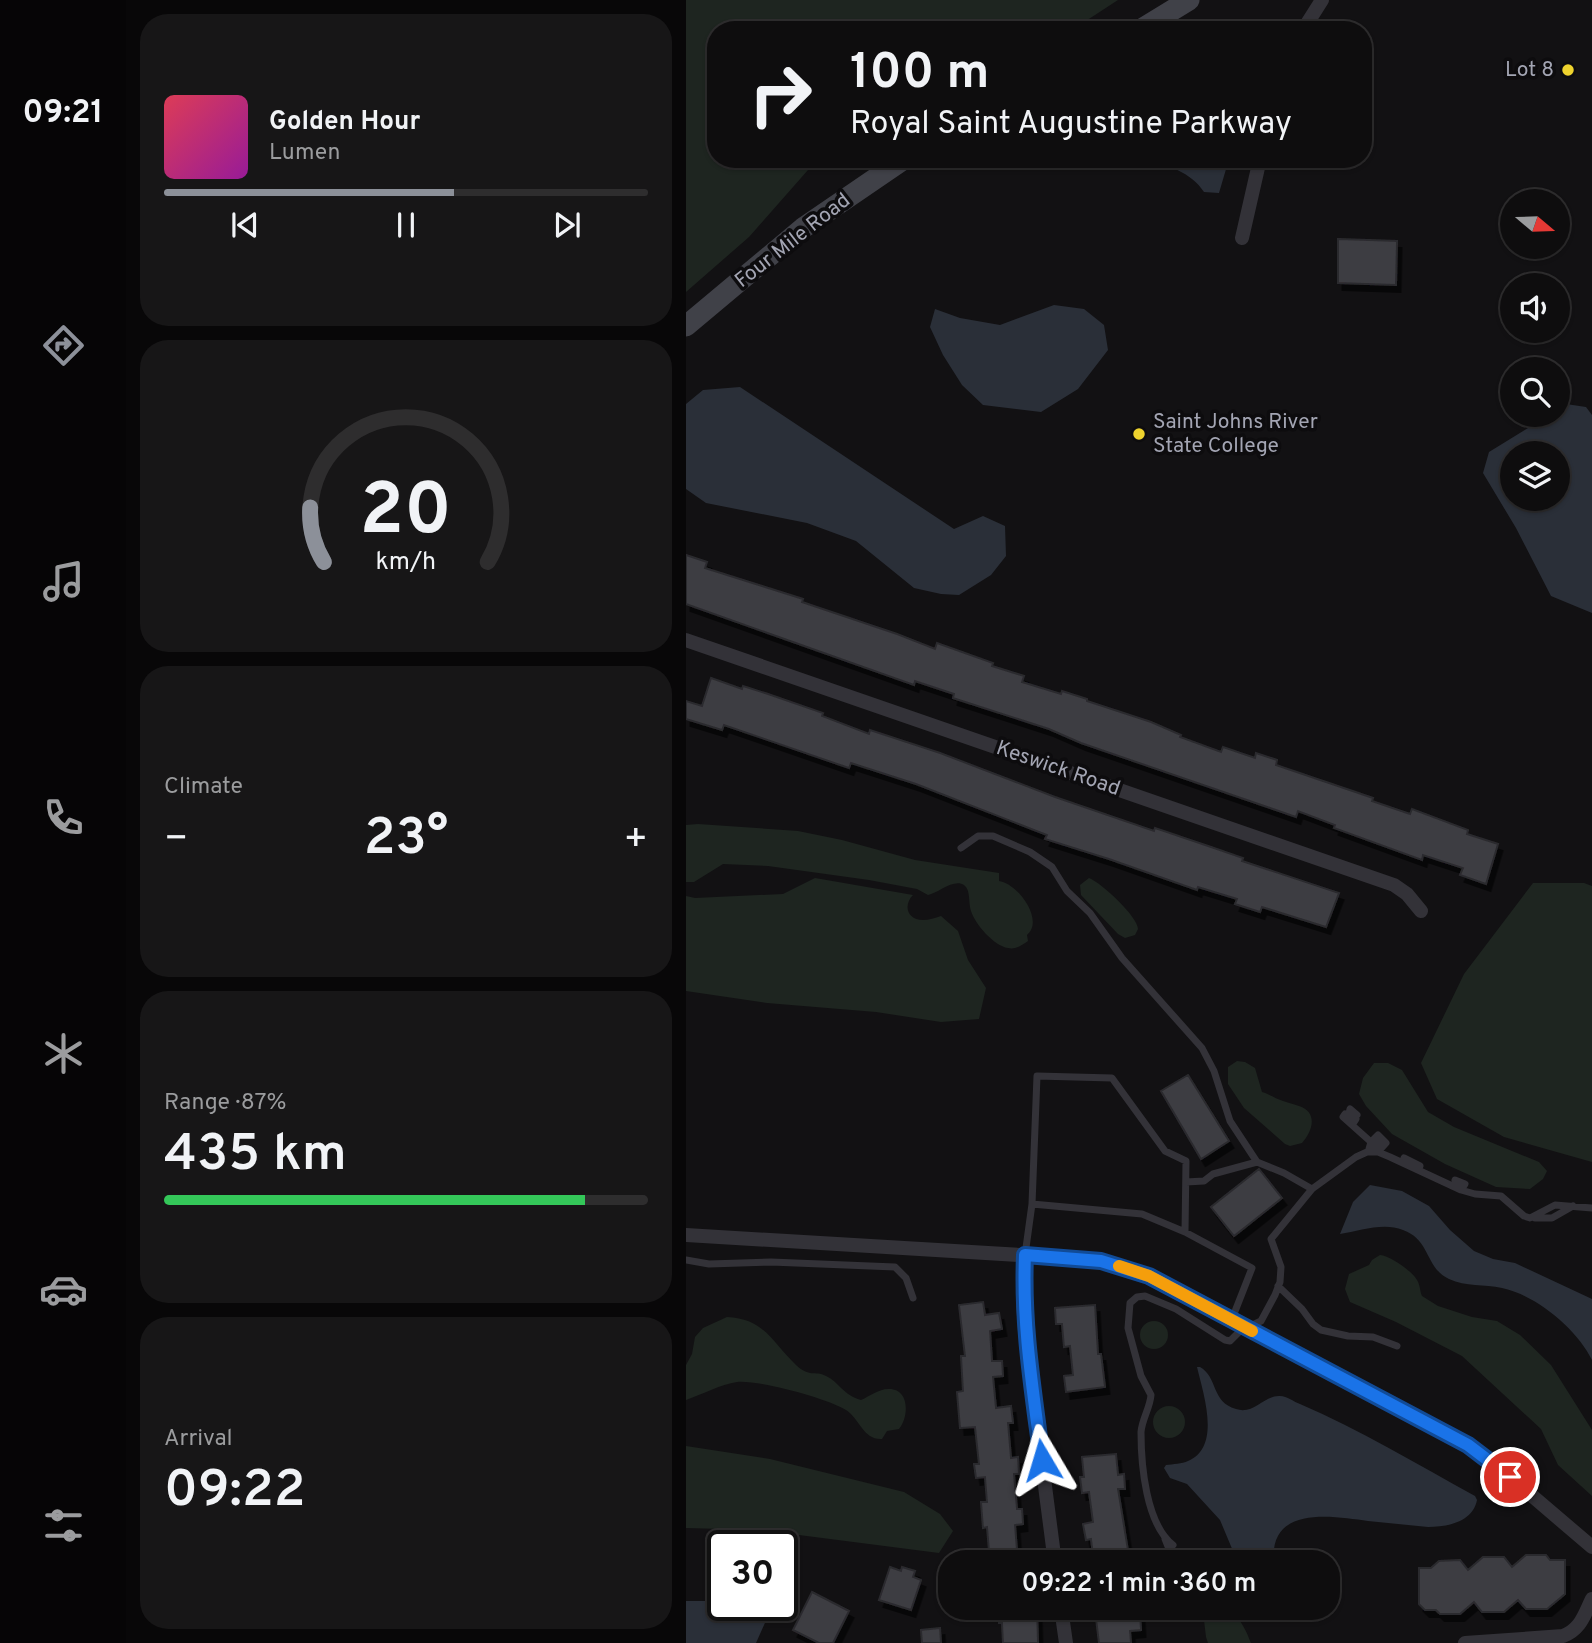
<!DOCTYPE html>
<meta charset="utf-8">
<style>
:root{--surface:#0e0d0e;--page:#171617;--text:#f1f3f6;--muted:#9b9c9e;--line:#2e2d2e;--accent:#8c9099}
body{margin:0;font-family:Overpass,sans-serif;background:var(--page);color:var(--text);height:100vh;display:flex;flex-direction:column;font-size:26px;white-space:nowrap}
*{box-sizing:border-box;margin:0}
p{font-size:23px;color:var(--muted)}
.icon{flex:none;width:38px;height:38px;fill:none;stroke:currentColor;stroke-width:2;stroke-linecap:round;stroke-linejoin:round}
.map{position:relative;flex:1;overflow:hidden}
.drawer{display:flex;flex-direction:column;gap:14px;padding:14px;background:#080708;width:560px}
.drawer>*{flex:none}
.top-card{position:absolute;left:21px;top:21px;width:665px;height:147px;border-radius:28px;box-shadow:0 2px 5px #0004,0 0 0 2px var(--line);background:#0e0d0e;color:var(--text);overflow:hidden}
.needle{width:46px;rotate:109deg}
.fabs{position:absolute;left:814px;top:189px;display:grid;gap:14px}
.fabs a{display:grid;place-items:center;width:70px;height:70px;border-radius:50%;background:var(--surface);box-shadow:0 2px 5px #0004,0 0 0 2px var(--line);font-size:35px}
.speed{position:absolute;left:21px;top:1530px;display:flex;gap:14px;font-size:35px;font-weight:700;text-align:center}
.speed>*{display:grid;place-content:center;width:91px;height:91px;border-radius:50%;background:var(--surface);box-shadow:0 2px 5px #0004,0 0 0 2px var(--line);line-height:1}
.speed .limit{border:4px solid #111;border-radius:10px;background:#fff;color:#111}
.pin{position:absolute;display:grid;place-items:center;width:60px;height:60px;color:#fff;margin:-30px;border:4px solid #fff;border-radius:50%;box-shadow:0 2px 7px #0007}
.me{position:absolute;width:77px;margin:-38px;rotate:353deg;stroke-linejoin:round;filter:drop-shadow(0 0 5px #0008)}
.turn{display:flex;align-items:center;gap:24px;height:147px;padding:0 28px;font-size:32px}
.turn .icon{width:91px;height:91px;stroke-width:2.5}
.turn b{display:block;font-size:49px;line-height:60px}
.big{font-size:52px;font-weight:600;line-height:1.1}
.drawer .widget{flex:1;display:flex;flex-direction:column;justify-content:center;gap:10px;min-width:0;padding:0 24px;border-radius:28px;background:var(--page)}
.drawer .dial{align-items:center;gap:0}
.dial svg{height:182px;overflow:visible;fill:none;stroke:var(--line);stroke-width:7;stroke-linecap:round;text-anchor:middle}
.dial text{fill:var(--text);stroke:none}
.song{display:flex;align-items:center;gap:21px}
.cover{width:84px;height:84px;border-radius:10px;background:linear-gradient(135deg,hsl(350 70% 55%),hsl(300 70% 35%))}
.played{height:7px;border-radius:4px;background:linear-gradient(90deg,var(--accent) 60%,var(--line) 60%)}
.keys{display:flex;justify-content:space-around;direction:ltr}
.heat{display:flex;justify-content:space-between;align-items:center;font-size:38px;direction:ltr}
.charge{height:10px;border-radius:5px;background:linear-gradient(90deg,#34c759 87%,var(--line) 0)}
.trip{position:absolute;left:252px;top:1550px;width:402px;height:70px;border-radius:28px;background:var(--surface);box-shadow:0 2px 5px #0004,0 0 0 2px var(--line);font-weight:600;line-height:70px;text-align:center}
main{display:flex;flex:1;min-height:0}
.tabs{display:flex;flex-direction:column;width:126px;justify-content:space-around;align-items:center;background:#060506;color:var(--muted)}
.tabs .icon{width:49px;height:49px}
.tabs .active{color:var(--accent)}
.tabs b{font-size:32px;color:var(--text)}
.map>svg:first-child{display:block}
.green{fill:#1e2520}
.water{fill:#2a2f38;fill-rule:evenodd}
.building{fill:#3e3e43;stroke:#2c2b2f;stroke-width:2;filter:url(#shadow)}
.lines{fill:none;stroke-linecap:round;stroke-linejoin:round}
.lane{stroke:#333238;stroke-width:7}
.street{stroke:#333238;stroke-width:14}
.secondary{stroke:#404148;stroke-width:21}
.route-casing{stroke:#114b97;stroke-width:18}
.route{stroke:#1a73e8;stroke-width:12}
.slow{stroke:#f59e0b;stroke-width:12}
.poi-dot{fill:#eed32e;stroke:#0d0c0e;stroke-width:2.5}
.labels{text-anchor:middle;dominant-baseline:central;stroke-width:7;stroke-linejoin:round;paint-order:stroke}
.poi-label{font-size:21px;fill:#a3a5b3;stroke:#0d0c0e;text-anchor:end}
.street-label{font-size:21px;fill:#a3a5b3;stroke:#0d0c0e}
</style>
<main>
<nav class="tabs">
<b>09:21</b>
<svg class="icon active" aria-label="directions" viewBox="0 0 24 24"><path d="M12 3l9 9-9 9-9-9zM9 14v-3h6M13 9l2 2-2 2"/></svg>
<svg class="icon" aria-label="music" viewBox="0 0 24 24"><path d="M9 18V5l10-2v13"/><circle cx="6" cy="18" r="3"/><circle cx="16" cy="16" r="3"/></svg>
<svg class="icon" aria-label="phone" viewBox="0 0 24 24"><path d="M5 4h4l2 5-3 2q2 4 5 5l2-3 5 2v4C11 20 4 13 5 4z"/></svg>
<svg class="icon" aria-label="climate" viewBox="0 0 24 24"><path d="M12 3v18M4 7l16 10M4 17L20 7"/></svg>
<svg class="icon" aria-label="car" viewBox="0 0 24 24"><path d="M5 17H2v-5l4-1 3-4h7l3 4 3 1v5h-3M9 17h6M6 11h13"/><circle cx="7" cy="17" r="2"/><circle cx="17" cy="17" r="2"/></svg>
<svg class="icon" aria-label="filters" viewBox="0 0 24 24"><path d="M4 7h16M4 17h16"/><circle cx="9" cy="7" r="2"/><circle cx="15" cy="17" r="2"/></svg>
</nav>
<section class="drawer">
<div class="widget">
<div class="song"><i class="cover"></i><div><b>Golden Hour</b><p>Lumen</p></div></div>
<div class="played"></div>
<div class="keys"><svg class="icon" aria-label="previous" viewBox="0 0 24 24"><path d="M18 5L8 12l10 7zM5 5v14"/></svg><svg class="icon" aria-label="pause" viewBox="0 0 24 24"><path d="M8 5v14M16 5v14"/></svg><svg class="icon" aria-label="next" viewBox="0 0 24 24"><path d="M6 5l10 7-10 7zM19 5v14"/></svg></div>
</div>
<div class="widget dial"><svg viewBox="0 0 100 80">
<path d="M14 69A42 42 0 1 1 86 69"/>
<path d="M14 69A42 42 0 0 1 8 45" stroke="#8c9099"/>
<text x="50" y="56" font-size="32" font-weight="700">20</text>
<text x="50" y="72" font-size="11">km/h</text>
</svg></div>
<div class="widget"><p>Climate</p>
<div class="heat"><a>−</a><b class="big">23°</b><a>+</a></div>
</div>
<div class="widget"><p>Range · 87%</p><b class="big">435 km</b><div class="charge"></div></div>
<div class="widget"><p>Arrival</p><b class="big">09:22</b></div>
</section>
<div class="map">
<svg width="906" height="1643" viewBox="0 0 906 1643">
<defs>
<filter id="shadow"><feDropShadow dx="4.5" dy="7" stdDeviation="0" flood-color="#0009"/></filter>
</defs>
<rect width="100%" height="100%" fill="#121113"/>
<!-- green -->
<path class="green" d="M0,0H432L386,30H30V159H137L122,170L63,237L0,292Z
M12,824L112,831L156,840L229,860L313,873V881C331,883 359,920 341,935L342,941C336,945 330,950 322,948C308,946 289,924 285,911C282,903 285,890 278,885C268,878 252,893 242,895L231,889L183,880L82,866L37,864L8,882H0V825Z
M129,878L227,895C217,905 221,920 237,920C243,920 249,918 255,916L272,931L282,960L300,988L293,1019L255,1022L190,1012L81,1003L0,991V896L9,898L97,894Z
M403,878C416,883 452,917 452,929L449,935L439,938L432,934L395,895L394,885Z
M847,883H898L906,886V1162L818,1137L751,1099L735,1063L778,974Z
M551,1061L559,1062L569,1068L576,1092C583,1094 590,1099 597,1101C602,1103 608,1104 613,1106C632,1112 627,1131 616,1143L604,1146L599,1144L558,1108L542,1084V1067Z
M688,1063H702L716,1070L742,1112L768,1127L853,1162L861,1171L857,1179L844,1189L810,1187L759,1164L706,1134L680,1106L673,1094L677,1078Z
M694,1255C704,1256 725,1270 731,1280C734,1284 734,1292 736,1296L752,1306L786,1317L811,1321L834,1335L865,1365L906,1430V1496L872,1465L855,1429L776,1356L710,1322L664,1302L659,1289L663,1274L683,1265L686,1260Z
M41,1317C79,1319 85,1341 110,1365C124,1378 128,1370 140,1376C153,1382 157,1395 175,1400C184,1396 193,1389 202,1389C224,1388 223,1417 213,1429L201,1431L196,1439C177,1440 174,1419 160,1410C140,1398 74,1380 51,1382C35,1384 15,1395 0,1400V1365L6,1354L9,1337L17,1328Z
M454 1335a14 14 0 1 1 28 0a14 14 0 1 1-28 0Z
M467 1422a16 16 0 1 1 32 0a16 16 0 1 1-32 0Z
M0,1446L84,1459L218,1492L254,1514L267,1531L253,1553L75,1530L0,1528Z
M528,1608C550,1608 558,1625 565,1643H522L520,1637L517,1612Z"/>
<!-- water -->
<path class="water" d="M459,159H543L533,193L518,192C505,172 481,165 459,159Z
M368,305L398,309L418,325L422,350L392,389L355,412L297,405L276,385L257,355L244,327L249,309L274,318L314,325Z
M54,387L268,529L297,516L319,526L320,556L305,575L273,595L255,594L228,588L170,541L121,523L20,503L0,489V404L17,390Z
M880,404L900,407L906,415V613L865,596L830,528L797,473L803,452L863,415H872V410ZM872,453V499H826V453Z
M684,1185L716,1191L743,1206L764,1230L788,1251L807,1259L829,1263L906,1299V1360C891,1329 850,1295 816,1288C798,1284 780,1287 763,1279C739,1268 745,1240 717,1230C697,1222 674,1231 654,1234L667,1202Z
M511,1367H514C532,1377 525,1402 550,1409C568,1415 578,1395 594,1396C601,1396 608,1402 614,1404C674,1430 731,1464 789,1496L791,1500C787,1522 761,1527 742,1527C722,1525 702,1523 682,1521C646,1516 582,1505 588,1563H552L534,1520L501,1484L484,1478L478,1468L480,1465C487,1464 496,1464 502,1461C536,1447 517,1393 511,1367Z
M37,1597V1605H87L70,1643H0V1601H23Z"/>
<!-- building -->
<path class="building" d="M652,239L711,241L710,285L652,283Z
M0,555L21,562L19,568L117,599L116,602L211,634L249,649L251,643L276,652L307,663L306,666L338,676L336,682L375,694L376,691L401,699V701L465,722L495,735L494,737L535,752L537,747L569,758L570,753L591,760L590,765L687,798L686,801L724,814L726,809L782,830L781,834L812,844L800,884L774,875L777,868L737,855L736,860L648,828L649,825L612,811L610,817L587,809L395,743L363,729L267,698L268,694L229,681L228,685L0,604Z
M25,678L56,689L57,686L82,694L137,713L136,716L183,734L184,730L254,753L369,797L468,831L469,828L525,847L557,858L556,861L653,893L640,927L576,907L574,912L549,904L551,899L512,887L511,890L423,859L359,839L361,835L230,784L165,763L163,768L38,725L36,730L0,719V701L16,706Z
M502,1075L543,1141L515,1159L475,1091Z
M573,1169L596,1198L548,1236L525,1207Z
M297,1302L299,1315L313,1313L316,1329L304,1331L306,1361H316L317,1376L307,1377L310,1408L325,1406L327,1423H322L325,1458L332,1457L333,1474H328L331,1509H336L337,1524L329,1525L332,1563H304L301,1527L297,1528L295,1502H301L299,1477L290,1478L288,1464H293L289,1427L274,1428L271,1392L277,1391L275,1356H279L273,1305Z
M409,1305L412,1354H415L419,1387L380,1392L378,1376L387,1375L384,1346L378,1347L376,1324H370L369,1308Z
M430,1454L432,1475L438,1474L439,1489H432L444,1563H408L405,1539L400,1540L397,1524L407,1522L403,1492L396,1493L394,1477H398L396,1457Z
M840,1555H860L864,1560H879V1594L861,1609H840L832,1600L818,1612H796L788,1602L774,1614H754L750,1610H739L733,1604V1568H745L753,1561L774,1560L782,1570L797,1557H818L826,1567Z
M204,1567L215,1571L216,1567L229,1571L227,1577L235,1580L225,1610L193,1600Z
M126,1592L163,1611L147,1643H133L107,1630Z
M311,1608H351L352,1643H317L316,1623H313Z
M414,1608H448V1615L454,1614L455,1630L444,1631L445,1643H413L410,1618H415Z
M254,1628L255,1643H236L235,1630Z"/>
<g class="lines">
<!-- lane -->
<path class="lane" d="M275,848L292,836H307L344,852L366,867L381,891L404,913L436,958L516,1048L528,1071L544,1121L571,1162L598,1173L626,1189
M671,1115L664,1109L663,1113L670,1119L668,1122L659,1114L657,1117L685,1142L683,1149L692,1152L700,1143L692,1135L688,1139L686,1146L694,1147L697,1143L692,1138L689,1143L693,1145L691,1140
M718,1158L734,1166L733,1169L728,1166
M769,1180L779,1184L777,1187L771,1184
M500,1182L518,1181L527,1174L571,1162
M346,1204L351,1076L426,1078L479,1151L500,1161L499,1232
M849,1218H866L887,1206
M339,1255L346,1204L456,1214L499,1232L566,1268L546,1319
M0,1260L23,1264L85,1262L209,1267L220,1278L227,1298
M592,1286L616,1309L627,1324L635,1330L662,1336L687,1337L711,1346
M479,1539L483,1549L487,1545C460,1524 455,1465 455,1432C456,1419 464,1408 465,1395L455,1376L442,1328L444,1303L451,1297L459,1296L490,1309L539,1340L544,1341L554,1331L575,1321L589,1295L594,1282L595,1267L585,1239L626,1189L670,1157L681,1152H692L704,1157L775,1190L789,1194L815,1196L838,1216L844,1218L869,1205L906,1208"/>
<!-- street -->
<path class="street" d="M617,30L636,0
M556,238L574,159
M0,640L708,885L721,894L735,911
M0,1235L384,1258C412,1261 437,1266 463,1276L782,1445L803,1459L906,1547
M339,1255L337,1301L339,1332L369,1563
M375,1608L380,1643
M779,1643L877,1636C895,1629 898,1615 906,1599"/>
<!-- secondary -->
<path class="secondary" d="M454,30L503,0
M0,326L117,228L218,159"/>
</g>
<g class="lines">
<!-- route casing -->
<g class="route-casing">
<path id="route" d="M356,1460C347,1390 336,1326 339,1255L415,1261L463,1276L782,1445L824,1477"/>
</g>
<!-- route -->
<use href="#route" class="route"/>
<!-- slow -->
<path class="slow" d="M433,1266L463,1276L566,1331"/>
</g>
<!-- markers -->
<g class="poi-dot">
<circle cx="882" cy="70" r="7"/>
<circle cx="453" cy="434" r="7"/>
</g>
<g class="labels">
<!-- poi labels -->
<g class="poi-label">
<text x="868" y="70">Lot 8</text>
<text x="467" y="422" text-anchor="start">Saint Johns River<tspan x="467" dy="24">State College</tspan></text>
</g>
<!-- street labels -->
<g class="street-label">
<text transform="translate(107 241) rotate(-38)">Four Mile Road</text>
<text transform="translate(372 769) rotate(19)">Keswick Road</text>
</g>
</g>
</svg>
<div class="fabs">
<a><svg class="needle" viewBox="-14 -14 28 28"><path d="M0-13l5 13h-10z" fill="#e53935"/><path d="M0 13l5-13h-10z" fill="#9b9c9e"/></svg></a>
<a><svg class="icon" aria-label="sound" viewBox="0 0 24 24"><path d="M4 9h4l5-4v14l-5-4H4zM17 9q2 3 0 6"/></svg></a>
<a><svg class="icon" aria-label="search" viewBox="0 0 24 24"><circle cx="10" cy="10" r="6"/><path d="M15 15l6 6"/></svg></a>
<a><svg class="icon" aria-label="layers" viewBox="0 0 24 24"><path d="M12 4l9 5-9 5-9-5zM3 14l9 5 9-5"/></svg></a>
</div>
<div class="speed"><div class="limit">30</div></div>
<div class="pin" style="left:824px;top:1477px;background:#d93025"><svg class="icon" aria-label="arrive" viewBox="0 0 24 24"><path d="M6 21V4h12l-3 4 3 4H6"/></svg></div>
<svg class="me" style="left:356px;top:1460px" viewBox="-20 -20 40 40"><path d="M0-17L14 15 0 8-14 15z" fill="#1a73e8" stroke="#fff" stroke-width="4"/></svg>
<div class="trip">09:22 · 1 min · 360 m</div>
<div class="top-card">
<div class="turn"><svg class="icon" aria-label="right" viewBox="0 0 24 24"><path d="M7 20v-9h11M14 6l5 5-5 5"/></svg><div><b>100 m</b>Royal Saint Augustine Parkway</div></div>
</div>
</div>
</main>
